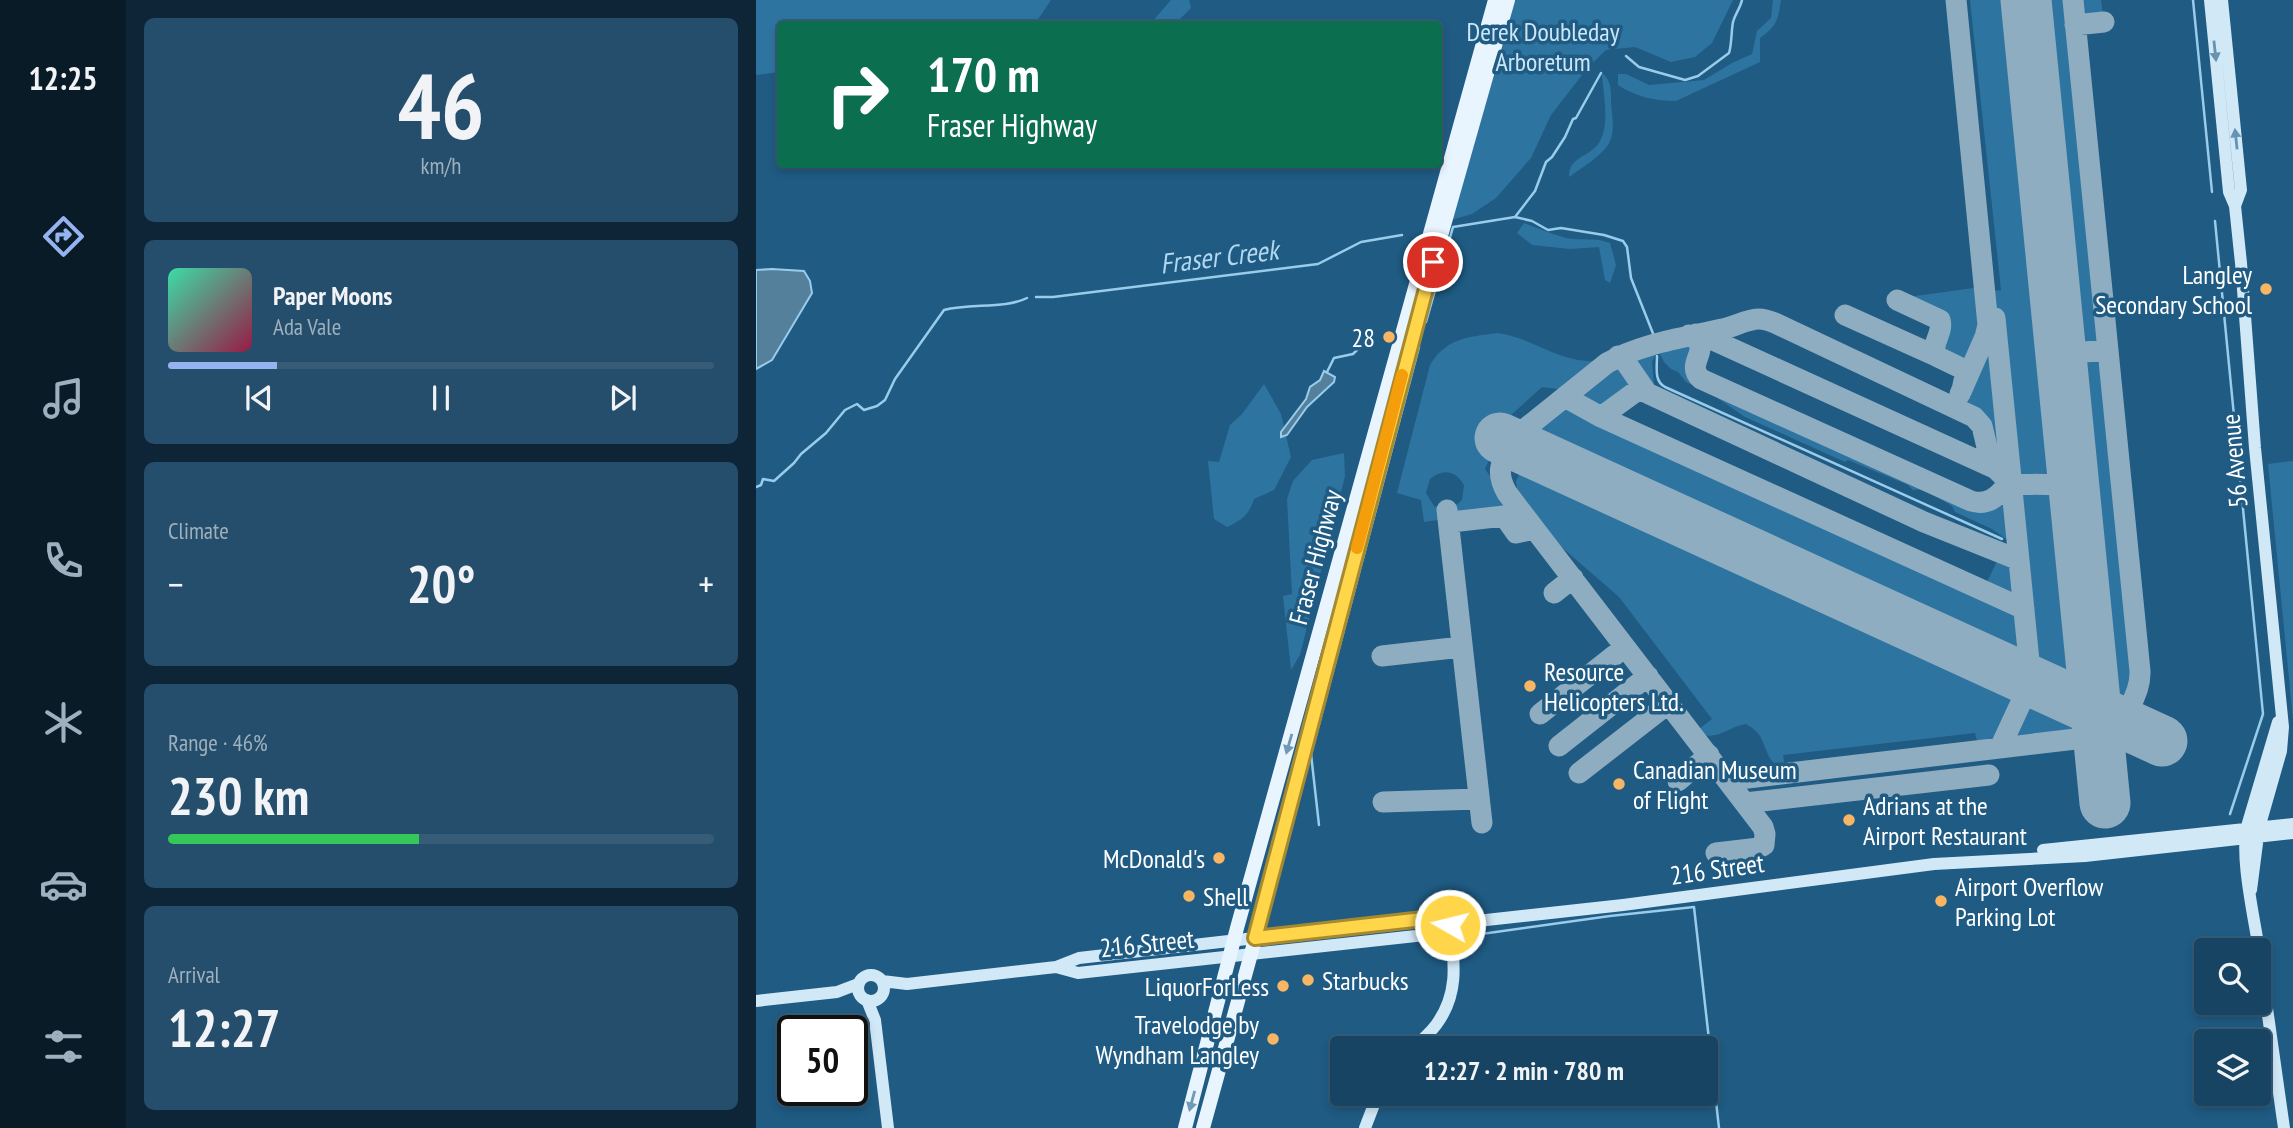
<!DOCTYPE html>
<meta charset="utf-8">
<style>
:root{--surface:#174462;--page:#244e6b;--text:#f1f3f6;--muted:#9eb0be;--line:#365c77;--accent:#95b2f1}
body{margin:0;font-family:"PT Sans Narrow",sans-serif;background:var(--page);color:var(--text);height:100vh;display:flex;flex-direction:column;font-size:26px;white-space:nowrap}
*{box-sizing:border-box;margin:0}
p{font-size:23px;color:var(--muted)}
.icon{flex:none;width:38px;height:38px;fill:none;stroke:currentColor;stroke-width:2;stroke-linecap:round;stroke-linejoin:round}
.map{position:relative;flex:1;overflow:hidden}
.panel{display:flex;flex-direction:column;gap:18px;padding:18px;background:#0d2536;width:630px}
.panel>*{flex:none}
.hud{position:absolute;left:21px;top:21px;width:665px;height:147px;border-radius:7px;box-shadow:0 4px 10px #0003,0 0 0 2px var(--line);background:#0b6e4f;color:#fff;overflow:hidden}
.tools{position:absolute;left:1438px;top:938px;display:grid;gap:14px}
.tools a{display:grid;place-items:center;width:77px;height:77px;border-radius:7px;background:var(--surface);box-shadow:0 4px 10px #0003,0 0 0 2px var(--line);font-size:35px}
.speed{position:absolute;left:21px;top:1015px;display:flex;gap:14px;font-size:35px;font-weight:700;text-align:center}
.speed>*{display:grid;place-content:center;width:91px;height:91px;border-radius:50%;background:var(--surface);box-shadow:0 4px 10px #0003,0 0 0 2px var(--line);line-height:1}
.speed .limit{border:4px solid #111;border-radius:10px;background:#fff;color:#111}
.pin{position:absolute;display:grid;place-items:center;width:60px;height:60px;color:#fff;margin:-30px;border:4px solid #fff;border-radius:50%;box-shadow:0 2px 7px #0007}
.me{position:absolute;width:77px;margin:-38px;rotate:278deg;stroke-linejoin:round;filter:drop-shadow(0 0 5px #0008)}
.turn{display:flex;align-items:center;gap:24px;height:147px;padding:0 35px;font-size:32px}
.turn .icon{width:91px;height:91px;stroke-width:2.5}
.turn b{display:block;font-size:49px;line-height:60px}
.big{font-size:52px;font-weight:700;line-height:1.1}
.panel .widget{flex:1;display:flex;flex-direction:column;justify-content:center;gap:10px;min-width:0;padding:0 24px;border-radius:10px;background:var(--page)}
.panel .dial{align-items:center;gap:0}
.dial b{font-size:91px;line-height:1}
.song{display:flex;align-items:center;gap:21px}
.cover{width:84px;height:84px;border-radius:10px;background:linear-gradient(135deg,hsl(160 70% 55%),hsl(340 70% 35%))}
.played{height:7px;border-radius:4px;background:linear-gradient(90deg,var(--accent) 20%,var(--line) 20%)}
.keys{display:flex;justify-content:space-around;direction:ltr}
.heat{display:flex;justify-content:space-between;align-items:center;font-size:38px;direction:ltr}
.charge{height:10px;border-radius:5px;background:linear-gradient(90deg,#34c759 46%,var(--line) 0)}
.trip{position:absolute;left:574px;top:1036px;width:388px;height:70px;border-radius:7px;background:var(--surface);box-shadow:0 4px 10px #0003,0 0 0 2px var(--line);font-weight:700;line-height:70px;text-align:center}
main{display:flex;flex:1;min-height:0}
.tabs{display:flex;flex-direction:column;width:126px;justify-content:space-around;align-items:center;background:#091b27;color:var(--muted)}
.tabs .icon{width:49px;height:49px}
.tabs .current{color:var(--accent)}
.tabs b{font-size:32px;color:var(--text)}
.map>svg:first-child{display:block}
.green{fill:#2e74a0}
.water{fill:#55809c;stroke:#99cceb;stroke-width:2}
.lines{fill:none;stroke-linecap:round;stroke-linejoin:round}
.stream{stroke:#99cceb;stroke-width:2.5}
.taxiway{stroke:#8fadc1;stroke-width:21}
.runway{stroke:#8fadc1;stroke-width:51}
.secondary{stroke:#d1e8f7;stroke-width:12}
.primary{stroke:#e9f5fe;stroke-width:14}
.oneway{fill:#6693b1}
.oneway2{fill:#7099b4}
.route-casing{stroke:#a68a30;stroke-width:18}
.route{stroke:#ffd54a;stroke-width:12}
.slow{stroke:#f59e0b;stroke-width:12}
.poi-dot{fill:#f8b665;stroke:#1f5b83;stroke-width:2.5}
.labels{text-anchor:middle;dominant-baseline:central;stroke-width:7;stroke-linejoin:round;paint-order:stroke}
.park-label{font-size:26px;fill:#cae6f7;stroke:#1f5b83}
.poi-label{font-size:26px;fill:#fff;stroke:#1f5b83;text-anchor:start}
.street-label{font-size:26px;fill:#fff;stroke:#1f5b83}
.water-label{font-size:28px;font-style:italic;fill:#b1d8f1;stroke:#1f5b83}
</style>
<main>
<nav class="tabs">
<b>12:25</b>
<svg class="icon current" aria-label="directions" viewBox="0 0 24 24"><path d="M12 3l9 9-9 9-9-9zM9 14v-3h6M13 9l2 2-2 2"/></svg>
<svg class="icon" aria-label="music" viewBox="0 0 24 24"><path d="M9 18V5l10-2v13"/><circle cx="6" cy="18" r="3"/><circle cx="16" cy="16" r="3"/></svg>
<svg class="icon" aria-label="phone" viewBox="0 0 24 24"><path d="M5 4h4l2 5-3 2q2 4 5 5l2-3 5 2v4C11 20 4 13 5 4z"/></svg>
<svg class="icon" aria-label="climate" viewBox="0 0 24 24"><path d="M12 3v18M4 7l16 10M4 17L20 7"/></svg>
<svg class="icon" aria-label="car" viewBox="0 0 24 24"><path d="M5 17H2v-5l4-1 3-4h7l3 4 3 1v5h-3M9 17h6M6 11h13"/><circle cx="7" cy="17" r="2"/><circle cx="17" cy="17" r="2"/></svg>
<svg class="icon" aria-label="filters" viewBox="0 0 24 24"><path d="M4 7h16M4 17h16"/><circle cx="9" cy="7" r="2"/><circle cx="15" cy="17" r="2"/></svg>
</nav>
<section class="panel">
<div class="widget dial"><b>46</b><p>km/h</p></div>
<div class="widget">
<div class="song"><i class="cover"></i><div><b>Paper Moons</b><p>Ada Vale</p></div></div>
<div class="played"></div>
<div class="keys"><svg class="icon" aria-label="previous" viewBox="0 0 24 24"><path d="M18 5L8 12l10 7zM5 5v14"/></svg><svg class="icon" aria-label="pause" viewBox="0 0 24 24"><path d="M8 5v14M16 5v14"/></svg><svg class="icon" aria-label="next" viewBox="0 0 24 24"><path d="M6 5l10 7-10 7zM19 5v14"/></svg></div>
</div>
<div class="widget"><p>Climate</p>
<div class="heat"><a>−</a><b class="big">20°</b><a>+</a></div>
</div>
<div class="widget"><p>Range · 46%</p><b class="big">230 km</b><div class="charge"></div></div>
<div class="widget"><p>Arrival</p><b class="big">12:27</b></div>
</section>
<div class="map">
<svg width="1537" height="1128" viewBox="0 0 1537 1128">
<rect width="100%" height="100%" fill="#1f5b83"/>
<!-- green -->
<path class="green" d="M0,0H295L279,24H24V72L0,75Z
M415,0H433L435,8L419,24H394Z
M752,0H977L956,43L939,57L915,62L879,47L850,50L825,74L826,75L795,115L775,158L740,198L716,214L692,221Z
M1017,0H1025C1022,20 1021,26 1004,38V62L920,101C899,101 880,97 862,85V74H870L893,85L948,80L976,63L996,54L1001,31L1015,18Z
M1214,0H1257L1304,477L1301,479H1265L1242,464L1236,453L1228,419L1207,405L1206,402L1235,332L1232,292L1245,290Z
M1283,0H1313L1346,335L1336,347L1329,348L1317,341Z
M1324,0H1345L1347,15L1344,19L1326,21Z
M846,73C856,81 855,91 855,103C856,115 859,129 854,141C849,154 824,169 813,177C812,156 836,157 844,141C854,122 847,94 846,73Z
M768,223C782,228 796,234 810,238C826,241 839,237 854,243L860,265L854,283L849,280L843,247L814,249L776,245L761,233Z
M1225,287L1228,331L1214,365L1181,350L1190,327L1188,315L1178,307L1152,297Z
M741,333C780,338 801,364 844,361L810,390L786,387L753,417L729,469L755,506L751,511L697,516L696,509L706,500L708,485C700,471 687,468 674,479L670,493L678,506L688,510L689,519L668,522L665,500L641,493L674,365C690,338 712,337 741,333Z
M932,340L936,342L941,350L937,368L941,379L1217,504L1233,505L1252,492L1257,544L1236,529L1199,512L1196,506L1167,489L1157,490L1152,485L1092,460L1089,462L989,417L960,397L930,382L922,372L915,369L908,362L904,354H900L896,362L898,385L888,382L876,358Z
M1330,359H1338L1349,370L1380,679L1368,701L1363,707L1353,702L1320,370Z
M858,363L869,368L875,377L874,387L845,409L819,398L817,394Z
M508,384L525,414L535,457L518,490L498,499C493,515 486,520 471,527L458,519L452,461L463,462L474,425L486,414Z
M813,404L1264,611L1268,664L788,444L783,430C787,419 801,405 813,404Z
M588,453L589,476L544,655L535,670L527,596L536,594L531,499L537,481L556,460Z
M1537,461V720L1512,464Z
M777,467L1266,690L1242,742L1222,745L1219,733L1027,755L1029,767C1012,767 1011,748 1004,736C1001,731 995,727 990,724C974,726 964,739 947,735L943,729L956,719L863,597L795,538L762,497L760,481L765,471Z
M1266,489H1303L1306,493L1325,690L1278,668L1262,492Z
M1243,557L1260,563L1262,591L1260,594L1250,596L1229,586Z
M1275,694L1328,718V733L1252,741Z"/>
<!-- water -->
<path class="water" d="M16,269L48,271L54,281L56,293L16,360L0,369V270Z
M568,371L579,377L578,382L551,407L531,435L525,437V432L550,399L554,387L564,380Z"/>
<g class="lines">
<!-- stream -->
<path class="stream" d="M1437,0L1456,192
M870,56L883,67L929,80L942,76L973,53C976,43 975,33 977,22C979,14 984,9 986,0
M759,217L776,221L792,230L805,228L848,235L867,241L871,247L875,278L898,336
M1459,221L1507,714L1474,814
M280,297H297L562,264L605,242L646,235
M670,322L697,227L759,217L779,191L790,162L796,157L809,137L817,119L820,118L845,73
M901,356C901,368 898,381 909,387L1246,539
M571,372L578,358L597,354L608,343L619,341
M0,487L5,485L7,479L18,481L38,463L45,454L70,433L89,410L101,404L108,410L121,406L129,400L139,379L188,310C214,303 249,309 271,298
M563,825L555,754L663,347
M704,937L854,916L938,907L963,1128"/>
<!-- taxiway -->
<path class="taxiway" d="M1200,0L1232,325L1229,337L1204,394
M1319,25L1348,22
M1141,300L1184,320C1188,333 1174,344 1180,356L1209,370V376L1206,390
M1089,315L1180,356
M1239,318L1256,488
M940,334L957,340L1238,468
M933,335C960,348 927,363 945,379L1215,501C1232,506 1241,497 1252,484L1318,485
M1305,354L1352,350
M862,356L871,364L891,393L1168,522L1263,560
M809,397L845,417L1268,609
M845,417L886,387
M774,452L766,443L767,433L770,428L851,363C887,343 927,338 966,329C978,327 991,319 1003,319C1008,319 1014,321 1019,323L1218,417L1226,426L1235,464L1250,479L1256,490L1275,681L1244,748
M774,452L756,451C741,463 742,477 751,493L1007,827L1009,834L1008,845L1003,848L960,853
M691,510L726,823
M693,528L695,522L748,516L760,533L778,529
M798,593L817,578
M626,656L705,647
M784,714L869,647
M803,746L892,676
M823,773L913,703
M967,774L975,779H983L1345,736C1366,727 1385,693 1384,671L1317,0
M922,781L953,755
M627,802L722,799
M989,803L1233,775"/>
<!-- runway -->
<path class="runway" d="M1270,0L1349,803
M744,438L1406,741"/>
<!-- secondary -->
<path class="secondary" d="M1454,0L1473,192L1479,206L1485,263L1499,448L1527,727L1525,751L1503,828L1495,890
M1466,0L1485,190L1479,206
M1287,850L1537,824
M1503,950C1498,916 1483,854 1492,823L1522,722
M1503,952L1528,1128
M300,967L322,973L678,934L694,924L867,905L1178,864L1329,856L1537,833
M102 988a13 13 0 1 1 26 0a13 13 0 1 1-26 0Z
M126,981L151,984L300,967L323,958L676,918L694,924
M111,1000L119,1020L132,1128
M0,1001L81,992L102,984
M657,1048C665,1041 674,1033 680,1025C704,993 698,960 694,924
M609,1128L622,1094"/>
<!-- primary -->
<path class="primary" d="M429,1128L481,928L739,0
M447,1128L495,954L656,338L752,0"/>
</g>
<!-- one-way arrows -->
<defs><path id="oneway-solid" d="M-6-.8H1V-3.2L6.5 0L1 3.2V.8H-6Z" transform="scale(1.75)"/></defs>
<g class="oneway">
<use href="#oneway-solid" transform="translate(1459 51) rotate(84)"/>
<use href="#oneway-solid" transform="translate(1480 139) rotate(-96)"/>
</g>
<g class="oneway2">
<use href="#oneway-solid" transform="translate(533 744) rotate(106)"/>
<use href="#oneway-solid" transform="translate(436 1101) rotate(105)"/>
</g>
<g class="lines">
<!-- route casing -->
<g class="route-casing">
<path id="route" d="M677,262L499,938L676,918L694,925"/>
</g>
<!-- route -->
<use href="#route" class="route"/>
<!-- slow -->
<path class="slow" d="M601,548L646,375"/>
</g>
<!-- markers -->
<g class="poi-dot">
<circle cx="1510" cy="289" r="7"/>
<circle cx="633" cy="337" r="7"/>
<circle cx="774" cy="686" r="7"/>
<circle cx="863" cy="784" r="7"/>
<circle cx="1093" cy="820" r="7"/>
<circle cx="463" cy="858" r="7"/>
<circle cx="433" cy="896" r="7"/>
<circle cx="1185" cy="901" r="7"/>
<circle cx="552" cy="980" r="7"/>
<circle cx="527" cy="986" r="7"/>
<circle cx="517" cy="1039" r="7"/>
</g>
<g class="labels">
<!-- park labels -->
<g class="park-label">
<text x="787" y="31">Derek Doubleday<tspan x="787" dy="30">Arboretum</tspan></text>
</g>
<!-- poi labels -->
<g class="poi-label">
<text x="1496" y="274" text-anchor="end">Langley<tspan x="1496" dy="30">Secondary School</tspan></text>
<text x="619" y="337" text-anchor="end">28</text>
<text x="788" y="671">Resource<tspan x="788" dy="30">Helicopters Ltd.</tspan></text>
<text x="877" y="769">Canadian Museum<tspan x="877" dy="30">of Flight</tspan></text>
<text x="1107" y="805">Adrians at the<tspan x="1107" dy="30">Airport Restaurant</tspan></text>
<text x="449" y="858" text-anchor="end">McDonald's</text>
<text x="1199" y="886">Airport Overflow<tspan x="1199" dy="30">Parking Lot</tspan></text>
<text x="447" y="896">Shell</text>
<text x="566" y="980">Starbucks</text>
<text x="513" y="986" text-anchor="end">LiquorForLess</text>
<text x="503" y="1024" text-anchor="end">Travelodge by<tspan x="503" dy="30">Wyndham Langley</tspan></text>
</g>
<!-- street labels -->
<g class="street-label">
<text transform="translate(1478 461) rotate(-95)">56 Avenue</text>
<text transform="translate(559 557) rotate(-75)">Fraser Highway</text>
<text transform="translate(961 869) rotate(-8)">216 Street</text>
<text transform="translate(391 943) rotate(-6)">216 Street</text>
</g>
<!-- water labels -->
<g class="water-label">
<text transform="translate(463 256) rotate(-7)">Fraser Creek</text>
</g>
</g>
</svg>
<div class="tools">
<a><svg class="icon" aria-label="search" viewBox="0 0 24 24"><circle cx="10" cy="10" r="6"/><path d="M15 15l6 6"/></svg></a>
<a><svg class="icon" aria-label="layers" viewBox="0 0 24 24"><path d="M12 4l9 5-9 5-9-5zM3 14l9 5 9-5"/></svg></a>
</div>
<div class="speed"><div class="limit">50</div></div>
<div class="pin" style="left:677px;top:262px;background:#d93025"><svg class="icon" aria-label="arrive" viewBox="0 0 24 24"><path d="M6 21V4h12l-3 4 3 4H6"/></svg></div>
<svg class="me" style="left:694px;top:925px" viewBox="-20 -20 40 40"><circle r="17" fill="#ffd54a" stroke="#fff" stroke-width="3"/><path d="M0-11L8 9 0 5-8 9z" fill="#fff"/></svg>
<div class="trip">12:27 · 2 min · 780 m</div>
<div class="hud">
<div class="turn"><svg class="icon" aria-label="right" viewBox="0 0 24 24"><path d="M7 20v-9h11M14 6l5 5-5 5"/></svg><div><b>170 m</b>Fraser Highway</div></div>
</div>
</div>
</main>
